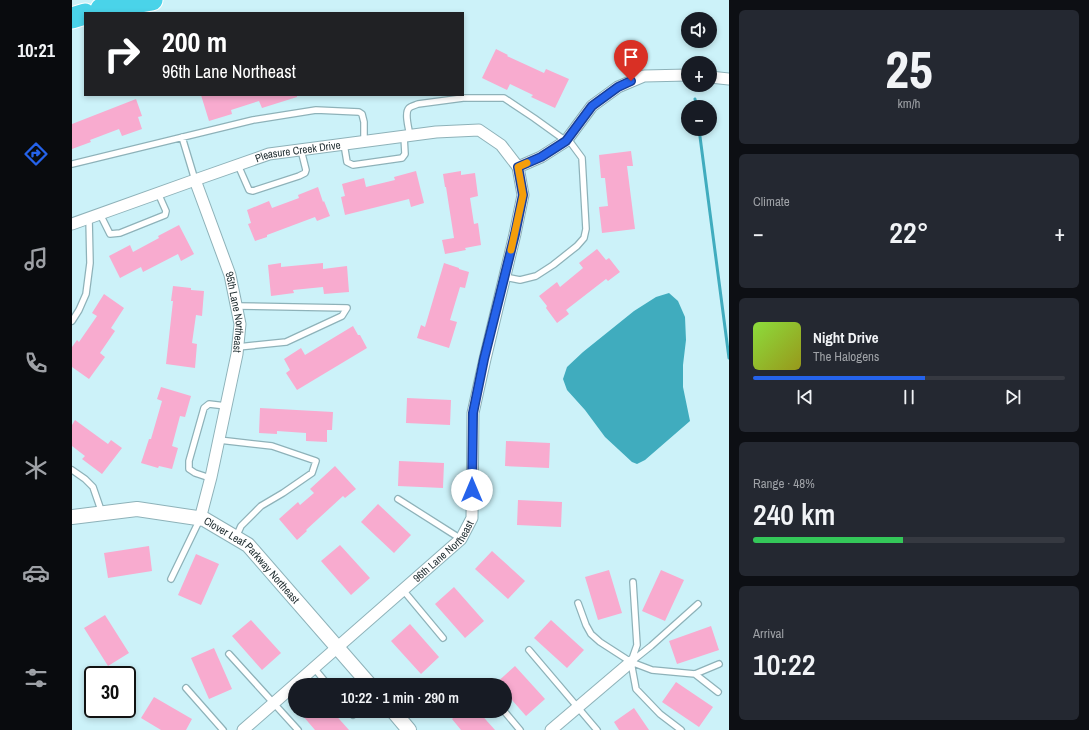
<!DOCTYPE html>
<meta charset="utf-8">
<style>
:root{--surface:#171b24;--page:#242831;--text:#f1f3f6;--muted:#9ea1a6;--line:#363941;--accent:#2563eb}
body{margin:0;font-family:"Archivo Narrow",sans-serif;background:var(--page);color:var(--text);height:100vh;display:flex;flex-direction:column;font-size:15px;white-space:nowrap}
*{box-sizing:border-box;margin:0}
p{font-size:13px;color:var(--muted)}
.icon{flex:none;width:22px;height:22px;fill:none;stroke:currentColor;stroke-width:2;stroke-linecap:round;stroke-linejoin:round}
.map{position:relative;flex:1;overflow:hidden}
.side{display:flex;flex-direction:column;gap:10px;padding:10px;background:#0d0f14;width:360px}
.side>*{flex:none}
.guide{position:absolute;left:12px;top:12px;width:380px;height:84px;border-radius:0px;box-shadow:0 2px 6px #0003;background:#202124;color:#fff;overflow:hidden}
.controls{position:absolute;left:609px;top:12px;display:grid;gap:8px}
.controls a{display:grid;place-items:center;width:36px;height:36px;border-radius:50%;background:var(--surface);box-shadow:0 2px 6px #0003;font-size:20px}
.speed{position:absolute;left:12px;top:666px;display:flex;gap:8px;font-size:20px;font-weight:700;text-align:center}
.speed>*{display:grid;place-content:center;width:52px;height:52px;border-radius:50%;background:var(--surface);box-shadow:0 2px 6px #0003;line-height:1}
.speed .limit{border:2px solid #111;border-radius:6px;background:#fff;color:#111}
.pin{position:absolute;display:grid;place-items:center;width:34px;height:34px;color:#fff;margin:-41px -17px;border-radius:50% 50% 50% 0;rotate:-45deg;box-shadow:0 0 4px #0007}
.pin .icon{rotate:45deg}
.me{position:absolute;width:44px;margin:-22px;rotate:0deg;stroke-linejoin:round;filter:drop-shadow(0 0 3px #0008)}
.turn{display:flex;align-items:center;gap:14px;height:84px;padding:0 12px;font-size:18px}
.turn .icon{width:52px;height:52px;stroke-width:2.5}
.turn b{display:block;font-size:28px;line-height:34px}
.big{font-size:30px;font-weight:600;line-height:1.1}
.side .widget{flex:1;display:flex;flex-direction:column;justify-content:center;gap:6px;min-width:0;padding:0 14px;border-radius:6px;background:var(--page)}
.side .dial{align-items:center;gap:0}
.dial b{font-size:52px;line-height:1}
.song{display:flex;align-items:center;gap:12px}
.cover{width:48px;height:48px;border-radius:6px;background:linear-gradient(135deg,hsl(90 70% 55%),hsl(60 70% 35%))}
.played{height:4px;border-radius:2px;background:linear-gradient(90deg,var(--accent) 55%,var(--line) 55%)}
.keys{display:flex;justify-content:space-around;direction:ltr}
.heat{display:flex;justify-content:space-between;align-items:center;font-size:22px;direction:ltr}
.charge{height:6px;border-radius:3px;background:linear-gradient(90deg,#34c759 48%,var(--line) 0)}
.trip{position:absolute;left:216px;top:678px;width:224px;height:40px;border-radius:20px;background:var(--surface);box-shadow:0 2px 6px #0003;font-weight:600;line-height:40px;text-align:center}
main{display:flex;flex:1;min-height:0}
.menu{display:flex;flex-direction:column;width:72px;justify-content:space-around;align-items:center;background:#090b0e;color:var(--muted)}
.menu .icon{width:28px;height:28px}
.menu .on{color:var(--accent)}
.menu b{font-size:18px;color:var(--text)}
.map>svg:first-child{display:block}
.water{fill:#40acbe}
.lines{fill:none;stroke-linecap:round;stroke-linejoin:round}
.stream{stroke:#40acbe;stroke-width:3}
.building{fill:#f8abcf}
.service-casing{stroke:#8eb2b9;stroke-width:8}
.minor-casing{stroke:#8eb2b9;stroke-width:13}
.tertiary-casing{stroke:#8eb2b9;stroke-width:16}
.motorway-casing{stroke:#fff;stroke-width:23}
.service{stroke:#fff;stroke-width:5.5}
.minor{stroke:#fff;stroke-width:11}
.tertiary{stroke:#fff;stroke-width:14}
.motorway{stroke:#4ad3e9;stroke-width:21}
.route-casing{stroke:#184099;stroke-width:10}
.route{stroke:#2563eb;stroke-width:7}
.slow{stroke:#f59e0b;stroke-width:7}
.labels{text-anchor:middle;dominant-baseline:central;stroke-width:3.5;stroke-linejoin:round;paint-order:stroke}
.street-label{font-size:11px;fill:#1e2c2f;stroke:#ebfbfd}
</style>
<main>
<nav class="menu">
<b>10:21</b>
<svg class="icon on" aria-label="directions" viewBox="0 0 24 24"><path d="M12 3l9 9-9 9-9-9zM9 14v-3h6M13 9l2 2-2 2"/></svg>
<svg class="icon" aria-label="music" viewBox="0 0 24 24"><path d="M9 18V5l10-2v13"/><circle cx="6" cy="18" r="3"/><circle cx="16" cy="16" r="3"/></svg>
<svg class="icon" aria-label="phone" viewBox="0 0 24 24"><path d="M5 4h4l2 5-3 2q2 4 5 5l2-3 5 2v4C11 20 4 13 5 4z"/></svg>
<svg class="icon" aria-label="climate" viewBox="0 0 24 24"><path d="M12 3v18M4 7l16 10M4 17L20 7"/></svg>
<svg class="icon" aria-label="car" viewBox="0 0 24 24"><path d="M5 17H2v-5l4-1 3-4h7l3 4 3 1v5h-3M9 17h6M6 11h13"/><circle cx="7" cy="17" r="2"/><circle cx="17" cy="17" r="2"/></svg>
<svg class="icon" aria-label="filters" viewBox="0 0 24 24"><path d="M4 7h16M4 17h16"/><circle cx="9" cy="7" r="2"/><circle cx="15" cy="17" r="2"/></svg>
</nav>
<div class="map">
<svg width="657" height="730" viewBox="0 0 657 730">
<rect width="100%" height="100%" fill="#ccf2f9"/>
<!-- water -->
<path class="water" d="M597,293L606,301L613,317L614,340L611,365V387L618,421L573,460L565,464L560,462L533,437L513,410L495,390L491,379L495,367L511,352L562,311L584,297Z"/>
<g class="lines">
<!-- stream -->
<path class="stream" d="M623,99L625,107
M627,129L657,358"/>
</g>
<!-- building -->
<path class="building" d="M424,49L436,55L435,56L472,73L474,69L497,79L483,108L459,97L461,95L438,84L435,90L410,78Z
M129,95H225V97L190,108L187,101L159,110L160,114L137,121Z
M64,99L70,116L66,117L70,129L50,136L47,129L18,140L19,142L0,149V124Z
M559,151L561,166H555L563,229L530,233L527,207L536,206L533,178H529L527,155Z
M344,171L352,203L339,207L337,199L273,215L269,197L273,196L270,184L292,178L294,187L323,180L322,177Z
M389,171V175L403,173L406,196L398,198L402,224L406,223L409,245L393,248L394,250L373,254L370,240L382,238L374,187H373L371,174Z
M246,187L251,202L252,201L258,216L245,221L243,217L195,235V237L183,241L176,224L179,223L175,210L197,201L200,208L227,198L226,195Z
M107,225L122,254L109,261L106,254L71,272L69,267L48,278L37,256L58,245L61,252L87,238L86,236Z
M525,249L534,260L537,258L548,272L536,281L534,279L494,310L497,314L485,323L474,308L475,306L467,296L485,282L488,287L511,268L507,263Z
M209,263V267L251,263V269L275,266L277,292L252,294L251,287L221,290L222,293L199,296L196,265Z
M372,263L387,268V269L397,272L393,288L388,287L378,320L385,322L377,348L345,338L349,325L353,327Z
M101,286L119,288V290L132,291L130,316L124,315L120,343L125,344L123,368L94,364L101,301H99Z
M32,294L52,308L39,328L43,331L28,353L33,357L17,379L0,367V347L5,340L7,342L25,316L20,313Z
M281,326L286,335H288L295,348L225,390L214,373L218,370L212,359L229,348L233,355Z
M89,387L119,396L113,417L108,416L100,446L106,448L100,469L87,466L86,468L69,463L77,439H79L90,401L85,399Z
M335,398L379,400L378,425L334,423Z
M188,408L261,412L260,430H255V442L234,441V433L205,431V434L187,433Z
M3,420L36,444L39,440L50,448L30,474L10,459L13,456L0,446V425Z
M434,441L478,443L477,468L433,466Z
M327,461L372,463L371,488L326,486Z
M263,466L284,489L273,498L271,496L234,530L235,531L225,540L207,519L226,502L228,505L242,493L238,489Z
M446,500L490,502L489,527L445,525Z
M306,504L339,535L322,553L289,522Z
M268,545L298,578L279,595L249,561Z
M77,546L80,571L36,578L32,553Z
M420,551L453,581L436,599L403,569Z
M124,554L147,564L129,605L106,595Z
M537,570L550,613L526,620L513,577Z
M589,570L612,580L593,621L570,611Z
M382,587L412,621L393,638L363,604Z
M33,615L57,653L36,666L12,628Z
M179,620L209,653L190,670L160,636Z
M479,620L512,650L495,668L462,638Z
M338,624L367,657L349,674L319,641Z
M639,626L647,650L605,664L597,641Z
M142,648L160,689L137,699L119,658Z
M443,666L473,699L454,716L433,692V685H422Z
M604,682L641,707L627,727L590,702Z
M82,697L120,719L114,730H89L69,718Z
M562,708L577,730H547L542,722Z
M237,711H260L277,730H243L231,716Z
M389,711H406L423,730H389L380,719Z"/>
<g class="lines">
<!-- service casing -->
<g class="service-casing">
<path id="service" d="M338,136C337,129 332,113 337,108C339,106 344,105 346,104L391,98H432L462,118L494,141
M110,137L123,180
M272,144L275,162L281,165L330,158L333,154L332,136
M0,164L181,120L244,110L287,112L290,114L292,122V142
M166,165L177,190L181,191L227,176L233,173L234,170L229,150
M28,214L38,234L48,233L93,215L94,211L86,193
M433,277L448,280L464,276L481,265L505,246L512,238L514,229L510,158L496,139
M164,306L275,308L270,316L214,342L166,347
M0,321L7,310L14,294L18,263L17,218
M147,440L200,446L244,461L240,473L211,493L189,506L169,526L164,537
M0,470L13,479L21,487L30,513
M138,478L123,473L117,469V461L132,408L137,404L154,406
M326,499L389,539
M99,579L128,519
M561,582L565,645L559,662L564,689L588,714L609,730
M331,590L371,638
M506,603L514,625L519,634L528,642L559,662L580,670L623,674L647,664
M457,650L525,730
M157,654L226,730
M559,662L579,646L626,604
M242,668L256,685
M623,674L646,692
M114,688L151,730
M278,711L281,715
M432,711L448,730"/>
</g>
<!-- minor casing -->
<g class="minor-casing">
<g id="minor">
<path d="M638,77L657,79"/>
<path id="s1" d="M123,180L158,275L168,324L165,354L139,477L128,519"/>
<path id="s2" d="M0,224L123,180L197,154L364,132L407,130L429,145L446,167"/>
<path id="s3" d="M171,730L389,539L400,518L401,413L413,359L443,234L451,195L446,167L469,157L494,141L520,106L546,87L572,76L616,75"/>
<path d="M479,730L559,662"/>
</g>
</g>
<!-- tertiary casing -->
<g class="tertiary-casing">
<g id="tertiary">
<path id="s4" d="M0,517L65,509L132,519L176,545L298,685"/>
<path d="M321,711L337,730"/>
</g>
</g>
<!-- motorway casing -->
<g class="motorway-casing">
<path id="motorway" d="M29,9L80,0
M0,18L13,14"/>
</g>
<!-- service -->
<use href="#service" class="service"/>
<!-- minor -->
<use href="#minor" class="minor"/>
<!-- tertiary -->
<use href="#tertiary" class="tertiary"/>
<!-- motorway -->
<use href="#motorway" class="motorway"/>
</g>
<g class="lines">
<!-- route casing -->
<g class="route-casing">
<path id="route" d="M400,490L401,413L412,359L443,234L451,195L446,167L469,157L494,141L520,106L546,87L559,81"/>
</g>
<!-- route -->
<use href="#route" class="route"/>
<!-- slow -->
<path class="slow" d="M439,250L451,195L446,167L455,163"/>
</g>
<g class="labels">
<!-- street labels -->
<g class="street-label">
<text stroke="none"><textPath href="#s2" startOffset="238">Pleasure Creek Drive</textPath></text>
<text stroke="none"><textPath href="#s1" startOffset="139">95th Lane Northeast</textPath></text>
<text stroke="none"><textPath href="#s3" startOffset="269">96th Lane Northeast</textPath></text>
<text stroke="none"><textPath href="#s4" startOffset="197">Clover Leaf Parkway Northeast</textPath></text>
</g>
</g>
</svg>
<div class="controls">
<a><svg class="icon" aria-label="sound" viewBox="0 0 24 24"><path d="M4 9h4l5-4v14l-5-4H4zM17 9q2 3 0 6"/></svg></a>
<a>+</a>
<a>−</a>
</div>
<div class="speed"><div class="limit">30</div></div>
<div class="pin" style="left:559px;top:81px;background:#d93025"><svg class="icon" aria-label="arrive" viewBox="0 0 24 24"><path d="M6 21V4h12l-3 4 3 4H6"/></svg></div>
<svg class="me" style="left:400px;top:490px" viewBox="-20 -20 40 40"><circle r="19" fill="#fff"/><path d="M0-13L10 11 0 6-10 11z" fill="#2563eb"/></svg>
<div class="trip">10:22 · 1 min · 290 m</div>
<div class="guide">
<div class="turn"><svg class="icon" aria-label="right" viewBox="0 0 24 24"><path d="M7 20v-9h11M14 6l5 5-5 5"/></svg><div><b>200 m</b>96th Lane Northeast</div></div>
</div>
</div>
<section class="side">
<div class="widget dial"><b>25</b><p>km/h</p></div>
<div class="widget"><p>Climate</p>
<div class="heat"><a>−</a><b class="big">22°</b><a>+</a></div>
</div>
<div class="widget">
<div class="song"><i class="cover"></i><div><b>Night Drive</b><p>The Halogens</p></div></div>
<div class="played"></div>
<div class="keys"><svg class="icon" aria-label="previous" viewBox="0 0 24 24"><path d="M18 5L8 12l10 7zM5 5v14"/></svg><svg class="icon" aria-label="pause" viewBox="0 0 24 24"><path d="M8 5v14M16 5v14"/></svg><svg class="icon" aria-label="next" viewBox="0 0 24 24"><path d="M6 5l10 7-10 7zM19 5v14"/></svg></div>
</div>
<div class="widget"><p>Range · 48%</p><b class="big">240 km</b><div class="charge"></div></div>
<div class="widget"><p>Arrival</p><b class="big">10:22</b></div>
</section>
</main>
